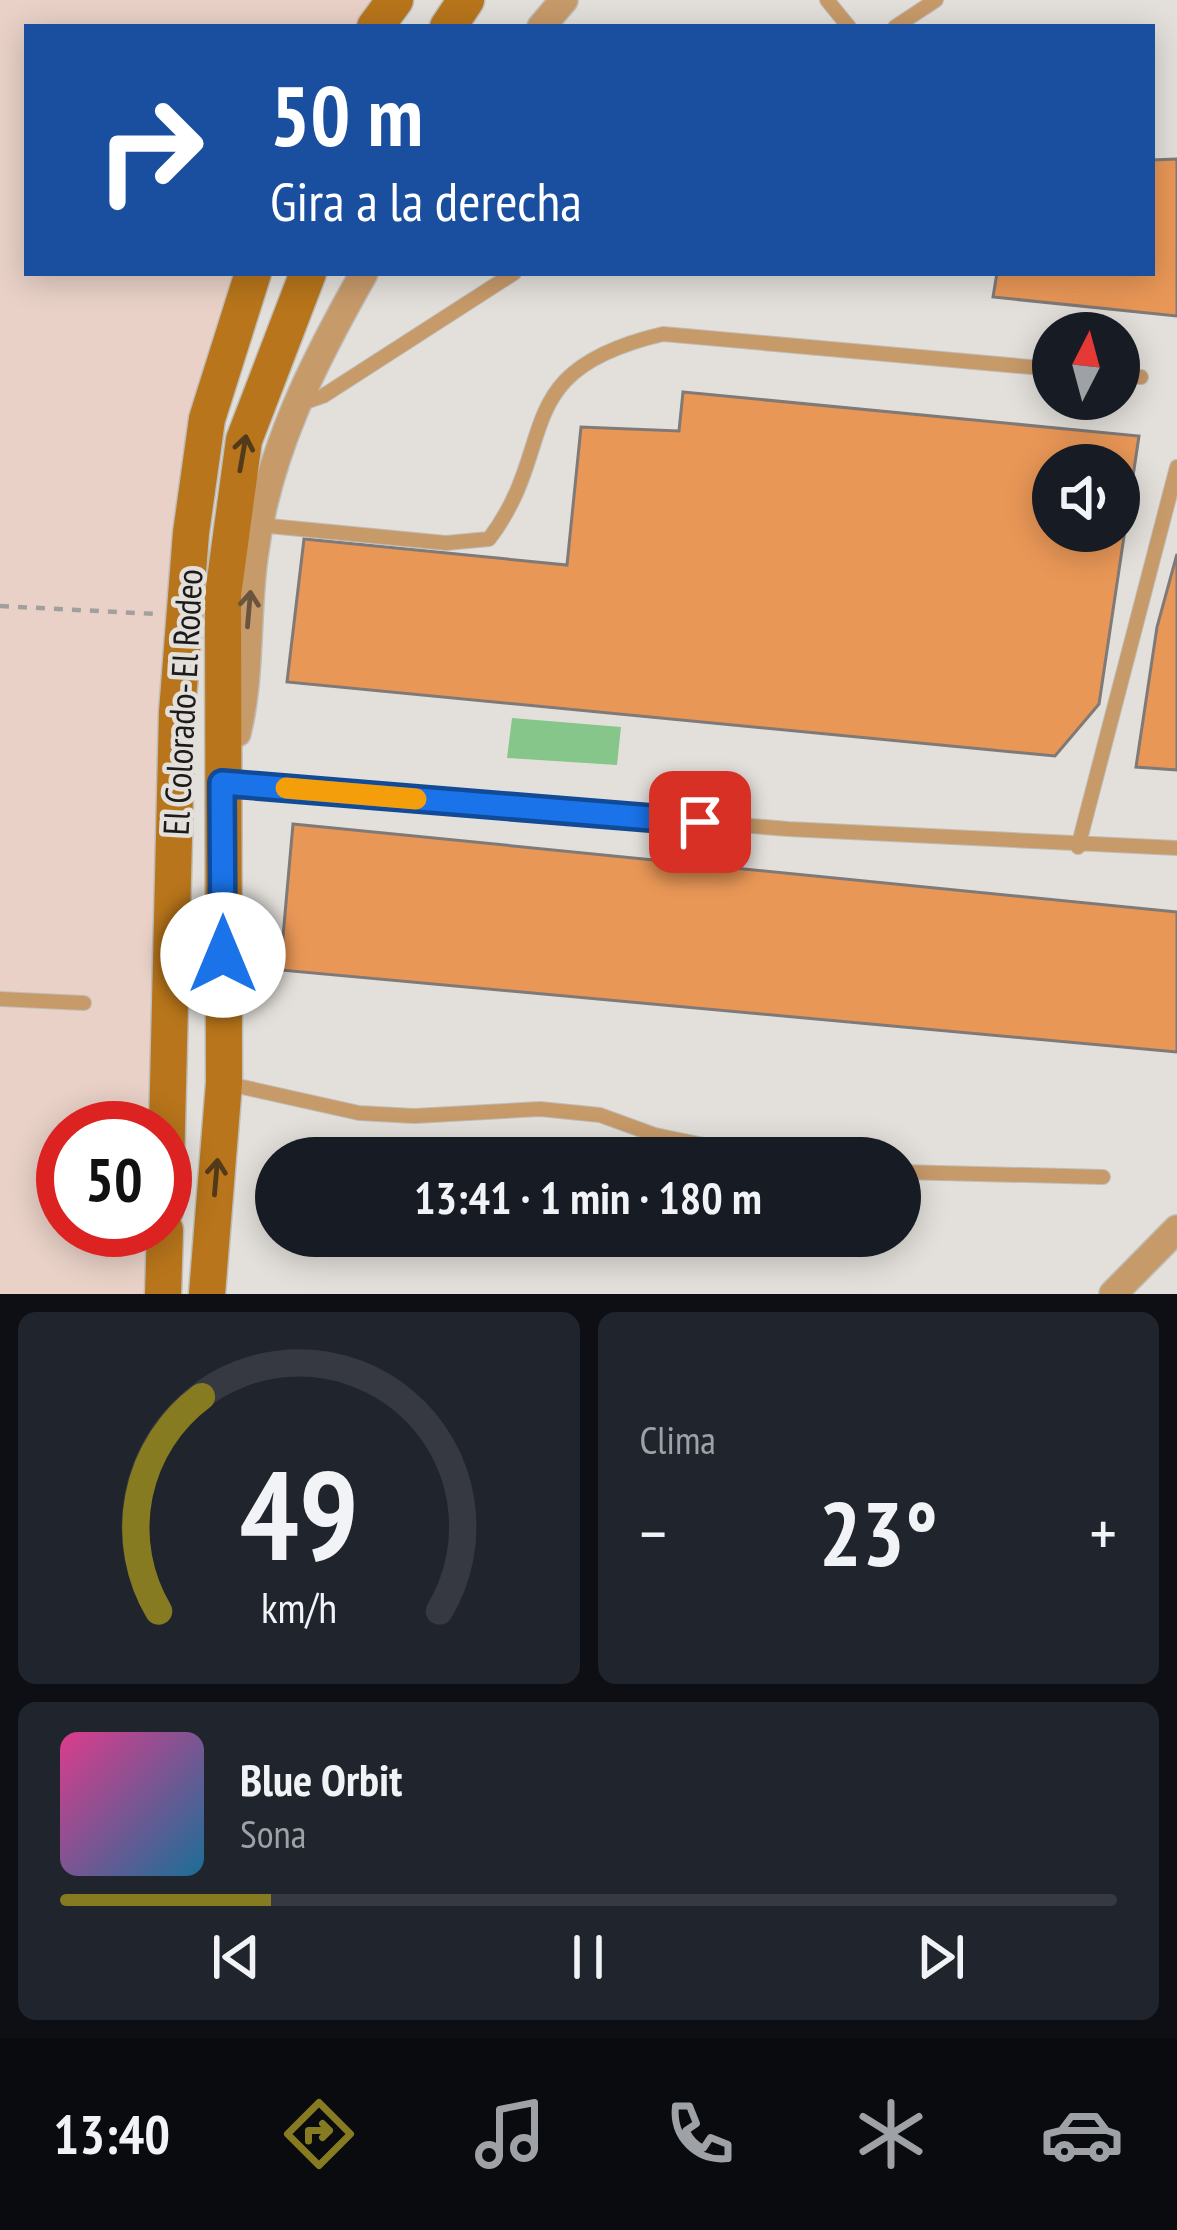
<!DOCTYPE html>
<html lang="es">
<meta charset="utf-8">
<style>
:root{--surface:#171b24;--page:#20242c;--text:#f1f3f6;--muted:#9ea1a6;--line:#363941;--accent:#867b20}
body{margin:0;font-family:"PT Sans Narrow",sans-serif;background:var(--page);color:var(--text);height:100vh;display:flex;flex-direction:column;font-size:45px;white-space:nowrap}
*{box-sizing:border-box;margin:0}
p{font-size:39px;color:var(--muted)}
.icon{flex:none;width:66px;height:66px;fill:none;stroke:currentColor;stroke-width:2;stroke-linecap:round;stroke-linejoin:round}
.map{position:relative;height:1294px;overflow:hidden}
.side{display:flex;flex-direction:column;gap:18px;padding:18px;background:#0d0f14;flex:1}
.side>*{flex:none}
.banner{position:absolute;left:24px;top:24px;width:1131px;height:252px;border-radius:0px;box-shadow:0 6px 30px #0003;background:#1a4fa0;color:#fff;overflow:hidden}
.needle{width:78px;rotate:6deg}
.buttons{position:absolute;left:1032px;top:312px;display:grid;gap:24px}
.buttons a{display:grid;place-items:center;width:108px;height:108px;border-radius:50%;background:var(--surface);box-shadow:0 6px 30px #0003;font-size:60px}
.speed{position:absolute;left:36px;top:1101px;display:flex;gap:24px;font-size:60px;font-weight:700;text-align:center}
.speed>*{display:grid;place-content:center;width:156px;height:156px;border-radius:50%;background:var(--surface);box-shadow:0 6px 30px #0003;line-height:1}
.speed .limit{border:18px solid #d22;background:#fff;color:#111}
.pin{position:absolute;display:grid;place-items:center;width:102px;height:102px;color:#fff;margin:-51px;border-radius:24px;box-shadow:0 6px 18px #0006}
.me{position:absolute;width:132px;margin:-66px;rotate:0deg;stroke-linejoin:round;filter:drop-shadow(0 0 9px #0008)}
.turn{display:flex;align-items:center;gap:42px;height:252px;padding:0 48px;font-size:54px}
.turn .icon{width:156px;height:156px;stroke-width:2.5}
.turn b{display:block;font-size:84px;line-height:102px}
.big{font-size:90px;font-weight:600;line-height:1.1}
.side .tile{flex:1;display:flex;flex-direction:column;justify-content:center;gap:18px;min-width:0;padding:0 42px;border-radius:18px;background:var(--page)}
.side .dial{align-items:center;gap:0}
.dial svg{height:312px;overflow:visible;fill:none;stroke:var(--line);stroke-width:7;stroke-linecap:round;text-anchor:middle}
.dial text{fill:var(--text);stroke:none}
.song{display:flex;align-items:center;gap:36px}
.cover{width:144px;height:144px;border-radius:18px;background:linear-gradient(135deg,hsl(330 70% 55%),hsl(200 70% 35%))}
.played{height:12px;border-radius:6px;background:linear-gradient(90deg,var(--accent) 20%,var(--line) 20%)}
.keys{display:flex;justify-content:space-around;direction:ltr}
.heat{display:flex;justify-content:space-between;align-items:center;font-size:66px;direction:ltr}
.side .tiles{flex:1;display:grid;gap:18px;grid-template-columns:1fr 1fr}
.tile:last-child{grid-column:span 2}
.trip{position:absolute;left:255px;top:1137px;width:666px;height:120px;border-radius:60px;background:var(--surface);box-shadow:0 6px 30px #0003;font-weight:600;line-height:120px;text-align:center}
.tabs{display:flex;height:192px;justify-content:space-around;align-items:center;background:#090b0e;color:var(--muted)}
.tabs .icon{width:84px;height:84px}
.tabs .on{color:var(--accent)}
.tabs b{font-size:54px;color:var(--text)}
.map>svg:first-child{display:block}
.industrial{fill:#e9d1c7}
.green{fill:#86c68b}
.building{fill:#e99757;stroke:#7f7a77;stroke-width:3;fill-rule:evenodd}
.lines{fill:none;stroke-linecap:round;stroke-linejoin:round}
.lane-casing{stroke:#bfbdb8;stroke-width:16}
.street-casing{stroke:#bfbdb8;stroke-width:30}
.secondary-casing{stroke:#bfbdb8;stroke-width:39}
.path{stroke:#a2a09c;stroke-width:4.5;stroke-dasharray:9 9;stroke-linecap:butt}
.lane{stroke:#c79a69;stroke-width:14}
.street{stroke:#c79a69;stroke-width:27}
.secondary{stroke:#b8751b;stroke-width:36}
.oneway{stroke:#533a1a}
.oneway2{stroke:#69543e}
.route-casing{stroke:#114b97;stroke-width:30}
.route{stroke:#1a73e8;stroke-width:21}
.slow{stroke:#f59e0b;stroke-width:21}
.labels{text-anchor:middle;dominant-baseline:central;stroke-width:9;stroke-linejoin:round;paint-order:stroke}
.street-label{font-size:36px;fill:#1c1b1a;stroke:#e3e0db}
</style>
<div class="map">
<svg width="1177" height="1294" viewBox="0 0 1177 1294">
<rect width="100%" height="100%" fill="#e3e0db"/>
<!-- industrial -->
<path class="industrial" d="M0,0H395L375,27H27V273H253L207,419L165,1128H63V1230H165L163,1294H0Z"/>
<!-- green -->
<path class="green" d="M512,718L621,727L617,765L507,758Z"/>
<!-- building -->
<path class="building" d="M1177,159V316L993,297L997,273H1152V160Z
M683,392L1139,436L1099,704L1055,756L287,682L304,539L567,565L581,427L679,431ZM1053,465H1119V531H1053Z
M1177,554V770L1136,767L1157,627Z
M293,824L1177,912V1052L280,970Z"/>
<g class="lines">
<!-- lane casing -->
<g class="lane-casing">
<path id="lane" d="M827,0L849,27
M895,27L936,0
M1119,375L1141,377
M300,404L323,396L514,273
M259,525L446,543L489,539C561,444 505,371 663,334L1053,369
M227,783L788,829L1177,848
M1078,847L1177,467
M0,999L84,1003
M229,1084L359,1113L414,1116L540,1109L600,1115L655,1135L767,1158
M900,1172L1103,1177"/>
</g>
<!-- street casing -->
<g class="street-casing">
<path id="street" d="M541,27L564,0
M237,733C251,677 246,614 254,557C267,453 313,363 364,273
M1113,1294L1177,1229"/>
</g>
<!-- secondary casing -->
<g class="secondary-casing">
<path id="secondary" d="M375,27L395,0
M448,27L466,0
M165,1211L177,712L191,533L207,419L253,273
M163,1294L165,1230
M207,1294L224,1083L223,595L244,440L308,273"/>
</g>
<!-- path -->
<path class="path" d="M0,606L156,614"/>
<!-- lane -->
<use href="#lane" class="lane"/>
<!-- street -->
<use href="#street" class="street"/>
<!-- secondary -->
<use href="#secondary" class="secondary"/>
</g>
<!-- one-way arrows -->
<defs><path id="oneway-shaft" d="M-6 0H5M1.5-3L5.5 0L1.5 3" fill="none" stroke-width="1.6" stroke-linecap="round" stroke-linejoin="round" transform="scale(3)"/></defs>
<g class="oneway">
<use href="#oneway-shaft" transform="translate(243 453) rotate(-80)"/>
<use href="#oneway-shaft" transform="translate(216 1177) rotate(-85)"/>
</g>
<use class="oneway2" href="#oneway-shaft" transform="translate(249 609) rotate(-85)"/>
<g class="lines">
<!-- route casing -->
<g class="route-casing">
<path id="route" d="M223,955L222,783L700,822"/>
</g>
<!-- route -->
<use href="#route" class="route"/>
<!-- slow -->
<path class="slow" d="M286,788L416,799"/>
</g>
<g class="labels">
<!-- street labels -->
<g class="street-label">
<text transform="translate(182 702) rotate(-87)">El Colorado- El Rodeo</text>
</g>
</g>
</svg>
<div class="buttons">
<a><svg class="needle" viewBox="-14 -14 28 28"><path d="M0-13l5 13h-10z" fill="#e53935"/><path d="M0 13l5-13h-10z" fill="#9ea1a6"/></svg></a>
<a><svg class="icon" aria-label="sound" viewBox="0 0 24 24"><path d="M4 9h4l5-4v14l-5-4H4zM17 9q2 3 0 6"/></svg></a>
</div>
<div class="speed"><div class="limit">50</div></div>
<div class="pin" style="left:700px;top:822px;background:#d93025"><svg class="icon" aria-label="arrive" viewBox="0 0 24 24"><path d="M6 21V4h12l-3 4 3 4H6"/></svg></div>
<svg class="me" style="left:223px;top:955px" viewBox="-20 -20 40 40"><circle r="19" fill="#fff"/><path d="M0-13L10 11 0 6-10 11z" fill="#1a73e8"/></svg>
<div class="trip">13:41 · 1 min · 180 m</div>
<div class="banner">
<div class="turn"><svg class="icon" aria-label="right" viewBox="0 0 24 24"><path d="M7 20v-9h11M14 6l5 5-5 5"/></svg><div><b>50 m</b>Gira a la derecha</div></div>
</div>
</div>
<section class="side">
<div class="tiles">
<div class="tile dial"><svg viewBox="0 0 100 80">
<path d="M14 69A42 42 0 1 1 86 69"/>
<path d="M14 69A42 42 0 0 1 25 14" stroke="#867b20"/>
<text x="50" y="56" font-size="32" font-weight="700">49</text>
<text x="50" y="72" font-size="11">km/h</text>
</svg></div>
<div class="tile"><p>Clima</p>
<div class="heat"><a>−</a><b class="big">23°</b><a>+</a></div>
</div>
<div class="tile">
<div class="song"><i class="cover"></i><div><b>Blue Orbit</b><p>Sona</p></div></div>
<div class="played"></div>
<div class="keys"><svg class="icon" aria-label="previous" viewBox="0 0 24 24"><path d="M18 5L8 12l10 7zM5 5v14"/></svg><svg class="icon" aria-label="pause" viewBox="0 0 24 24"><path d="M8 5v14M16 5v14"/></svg><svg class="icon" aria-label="next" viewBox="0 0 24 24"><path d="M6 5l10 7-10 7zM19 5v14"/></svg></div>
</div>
</div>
</section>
<nav class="tabs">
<b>13:40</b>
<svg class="icon on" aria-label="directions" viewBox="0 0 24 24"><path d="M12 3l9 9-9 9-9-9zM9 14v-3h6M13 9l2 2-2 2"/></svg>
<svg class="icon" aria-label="music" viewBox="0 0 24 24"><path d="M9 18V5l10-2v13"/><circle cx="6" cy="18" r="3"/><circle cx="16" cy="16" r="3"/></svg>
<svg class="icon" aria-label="phone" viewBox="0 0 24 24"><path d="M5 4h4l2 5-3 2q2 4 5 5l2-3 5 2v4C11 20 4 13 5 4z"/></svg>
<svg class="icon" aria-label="climate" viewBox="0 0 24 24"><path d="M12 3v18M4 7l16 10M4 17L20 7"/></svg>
<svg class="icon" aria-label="car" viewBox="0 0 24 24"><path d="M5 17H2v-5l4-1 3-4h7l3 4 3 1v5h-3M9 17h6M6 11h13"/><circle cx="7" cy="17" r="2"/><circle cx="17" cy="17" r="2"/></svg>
</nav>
